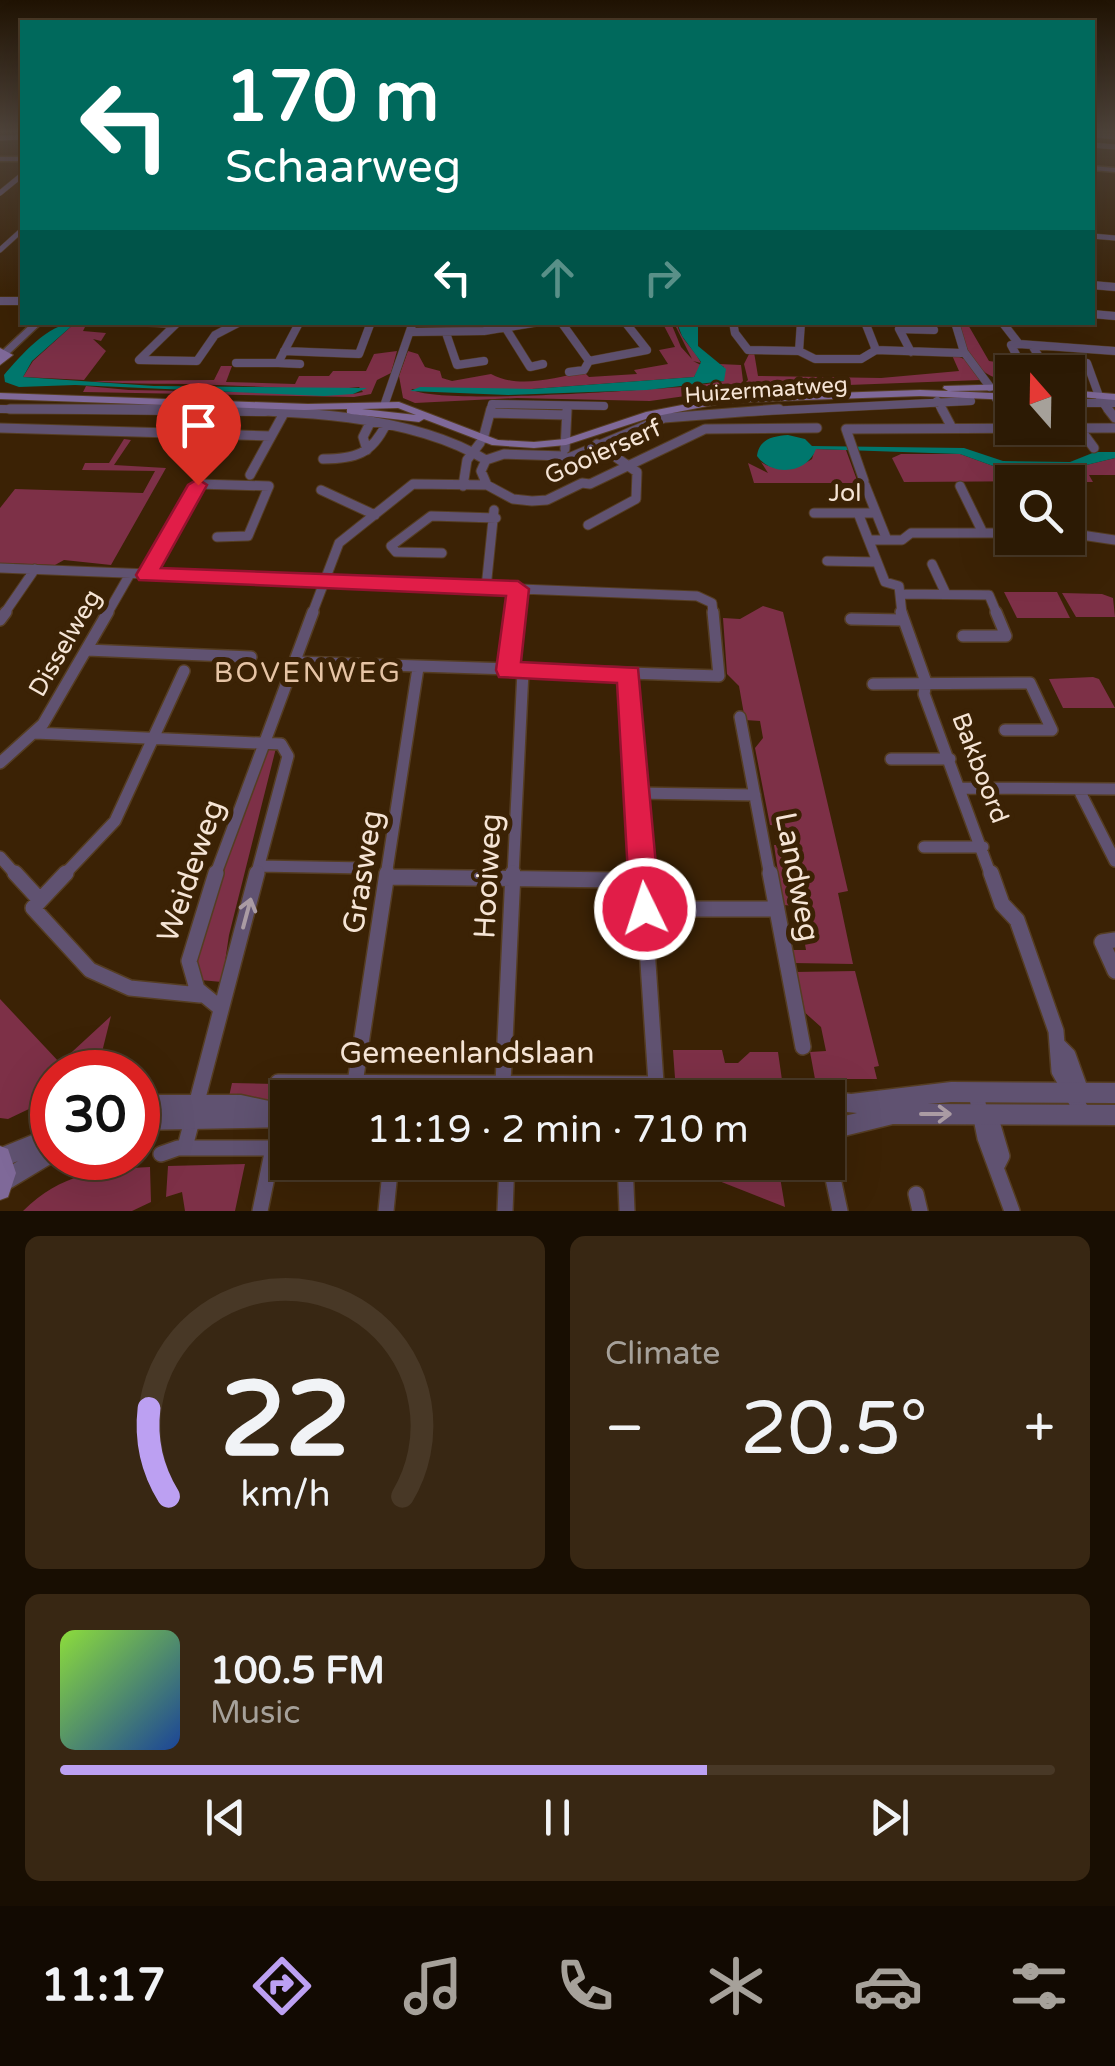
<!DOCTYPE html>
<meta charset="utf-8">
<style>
:root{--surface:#2c1a04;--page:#382713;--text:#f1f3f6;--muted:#a6a19a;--line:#483826;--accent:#bca0f2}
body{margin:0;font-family:"Varela Round",sans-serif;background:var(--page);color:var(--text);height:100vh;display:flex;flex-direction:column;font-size:38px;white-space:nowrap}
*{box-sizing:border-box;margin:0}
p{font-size:32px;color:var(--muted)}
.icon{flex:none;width:55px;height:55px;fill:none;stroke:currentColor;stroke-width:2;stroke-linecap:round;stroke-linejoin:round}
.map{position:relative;height:1211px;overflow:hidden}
.details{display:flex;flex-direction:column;gap:25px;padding:25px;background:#180e02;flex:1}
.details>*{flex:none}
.banner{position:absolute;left:20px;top:20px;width:1075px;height:305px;border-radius:0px;box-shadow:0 10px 40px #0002,0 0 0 2px var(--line);background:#00695c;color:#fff;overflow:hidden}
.needle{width:65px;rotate:340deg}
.tools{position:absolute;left:995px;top:355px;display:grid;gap:20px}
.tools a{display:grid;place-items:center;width:90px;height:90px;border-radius:0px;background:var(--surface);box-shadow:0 10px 40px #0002,0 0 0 2px var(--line);font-size:50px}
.speed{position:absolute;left:30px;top:1050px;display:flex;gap:20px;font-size:50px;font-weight:700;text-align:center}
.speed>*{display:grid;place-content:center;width:130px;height:130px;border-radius:50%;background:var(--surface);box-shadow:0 10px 40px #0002,0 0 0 2px var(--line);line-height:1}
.speed .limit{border:15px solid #d22;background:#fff;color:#111}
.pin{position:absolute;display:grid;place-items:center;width:85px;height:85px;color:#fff;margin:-102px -42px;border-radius:50% 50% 50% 0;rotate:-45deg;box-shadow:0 0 10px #0007}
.pin .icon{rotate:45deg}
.me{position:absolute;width:110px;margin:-55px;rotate:356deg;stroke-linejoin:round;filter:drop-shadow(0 0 8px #0008)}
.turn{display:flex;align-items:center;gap:35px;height:210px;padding:0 40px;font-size:45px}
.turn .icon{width:130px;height:130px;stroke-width:2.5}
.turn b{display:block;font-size:70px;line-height:85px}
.lanes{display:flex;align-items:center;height:95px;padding:0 40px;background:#0003;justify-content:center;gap:50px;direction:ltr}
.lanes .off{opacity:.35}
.big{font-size:75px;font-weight:600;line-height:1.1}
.details .tile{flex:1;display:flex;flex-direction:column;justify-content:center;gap:15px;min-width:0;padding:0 35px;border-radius:15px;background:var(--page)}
.details .dial{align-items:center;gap:0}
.dial svg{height:260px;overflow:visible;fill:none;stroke:var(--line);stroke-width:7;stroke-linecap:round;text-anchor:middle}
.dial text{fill:var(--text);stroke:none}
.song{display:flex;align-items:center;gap:30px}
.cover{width:120px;height:120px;border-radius:15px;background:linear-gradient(135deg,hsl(90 70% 55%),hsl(220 70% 35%))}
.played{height:10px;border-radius:5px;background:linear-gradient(90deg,var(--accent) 65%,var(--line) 65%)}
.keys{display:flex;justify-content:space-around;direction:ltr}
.heat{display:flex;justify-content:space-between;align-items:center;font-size:55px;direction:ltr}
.details .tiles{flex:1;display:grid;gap:25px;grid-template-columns:1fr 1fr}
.tile:last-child{grid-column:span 2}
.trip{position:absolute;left:270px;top:1080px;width:575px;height:100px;border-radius:0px;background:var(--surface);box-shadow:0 10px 40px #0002,0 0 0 2px var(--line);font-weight:600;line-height:100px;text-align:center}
.dock{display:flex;height:160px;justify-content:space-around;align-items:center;background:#120a02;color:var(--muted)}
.dock .icon{width:70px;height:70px}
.dock .current{color:var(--accent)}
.dock b{font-size:45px;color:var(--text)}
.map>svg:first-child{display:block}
.green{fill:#7d3047}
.water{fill:#00776d}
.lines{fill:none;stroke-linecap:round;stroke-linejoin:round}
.minor-far4-casing{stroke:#553d22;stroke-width:6}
.minor-far3-casing{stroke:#553d22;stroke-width:9}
.minor-far2-casing{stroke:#553d22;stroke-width:11}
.minor-far1-casing{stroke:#553d22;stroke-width:14}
.minor-casing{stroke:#553d22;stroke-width:18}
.tertiary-casing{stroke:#553d22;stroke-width:3}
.secondary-casing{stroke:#553d22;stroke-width:2}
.minor-far4{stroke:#605271;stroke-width:5}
.minor-far3{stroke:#605271;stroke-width:8}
.minor-far2{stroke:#605271;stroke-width:9}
.minor-far1{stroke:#605271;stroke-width:11}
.minor{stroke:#605271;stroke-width:15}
.tertiary{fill:#605271;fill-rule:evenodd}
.secondary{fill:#7f6999;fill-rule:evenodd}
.oneway{stroke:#aa9ba3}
.route{fill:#e11d48;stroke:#92132f;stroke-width:2.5}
.labels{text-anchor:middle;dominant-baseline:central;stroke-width:10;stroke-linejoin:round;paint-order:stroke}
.far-street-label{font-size:22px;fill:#f5e4d5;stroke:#3b2205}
.street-label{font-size:25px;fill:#f5e4d5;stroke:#3b2205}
.neighbourhood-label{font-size:28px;letter-spacing:2.5px;fill:#e6c4a5;stroke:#3b2205}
.near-street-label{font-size:30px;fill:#f5e4d5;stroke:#3b2205}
</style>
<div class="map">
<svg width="1115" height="1211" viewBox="0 0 1115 1211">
<rect width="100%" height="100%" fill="#3b2205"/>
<!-- green -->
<path class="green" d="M662,322L671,323L681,347L692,359L674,323H677C680,340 694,348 701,363L693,361L701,365L694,377L532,389H411C437,406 651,389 695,386L724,381V367L719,364L741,365L743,381L735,389L650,401L517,398L415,403L403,398L399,376L408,351L418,354L425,367L440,371L442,378L452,381L491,374C519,389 553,378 584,372L589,377L637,374L634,370L668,364L659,350L675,347Z
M75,323H87L83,331L106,333L101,341L93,339L106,351L84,380L23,377L33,361Z
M960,323H967L989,361L1010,364L1015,372L1012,381C978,380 965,352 960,323Z
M397,351L391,373L377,380L371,394L354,397L83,392L86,386L129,390L353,394L363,392L359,387C312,392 265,386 217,385C175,383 134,385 91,381L214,380L221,366H232L226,382L295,384L299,376H329L333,371H366L374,354Z
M750,352H754L758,376L881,378L959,371L951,353L968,361L981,380L739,389L748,380L744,364Z
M124,439L131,440L114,465L166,468L111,565L64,560L55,565L0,563V508L15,489L143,493L155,471L82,470L85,463H109Z
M815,449L846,450L858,483H754L748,463L768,473L761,462C775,472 798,469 812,459Z
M901,454H960L996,467L1036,468L1044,481L904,482L892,458Z
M1115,458V475H1089L1093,482H1053L1043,468L1078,467Z
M1004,592H1057L1070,618H1017Z
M1062,593L1102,594L1113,598L1115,617H1076Z
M763,606L783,612L848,891L838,893L853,964L793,963L790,950H806L798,906L783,905L774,845H785L781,826L770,825L755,748L763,738L760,721L745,720L739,686L727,674L723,618L740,619Z
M1093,677L1099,679L1115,708H1063L1049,679Z
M276,748L229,935L222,982L200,980L195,957L221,872L266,751Z
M855,971L879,1066L874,1067L877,1079H815L810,1052L826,1051L821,1027L802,1010L794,972Z
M0,999L60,1063L111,1016L97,1072H52V1098L8,1119L0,1118Z
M673,1050H722L725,1063H738L750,1052H778L782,1080L675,1078Z
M232,1083L275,1084V1090L335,1089L333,1097L288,1098L287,1104L282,1105L228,1101Z
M372,1089L643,1091V1097L370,1098Z
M245,1164L235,1211H185L182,1192L166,1197L168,1166Z
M150,1167L151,1202L132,1211H23C62,1173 97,1170 150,1167Z
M717,1171H779L785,1207L719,1181Z"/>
<!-- water -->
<path class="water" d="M75,323L32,361L23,377L154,386L367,388L353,394L324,396L75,385L19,387L5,382L4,375C20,356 50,322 75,323Z
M677,323H698V346L726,369L724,381L647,390L508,395L410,391L420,387L532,389L694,377L701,362L682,336Z
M788,435L805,439L812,446L964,448L1003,461L1070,462L1095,452H1115V458L1078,467H996L960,454L816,449C807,474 772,477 757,456C759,439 773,436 788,435Z"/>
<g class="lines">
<!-- minor-far4 casing -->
<g class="minor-far4-casing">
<path id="minor-far4" d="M1097,135L1115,137
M0,138L22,137
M1092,145L1115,147
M0,193L22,175
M1092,236L1115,238
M0,250L22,230"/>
</g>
<!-- minor-far3 casing -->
<g class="minor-far3-casing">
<path id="minor-far3" d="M1092,285L1115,287
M0,301H22
M1092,314L1115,316
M138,322L176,324L139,360L197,361L215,335L240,322
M245,322H306
M561,322L589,361
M733,322L735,333L748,350L799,351L815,359H861L876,350L961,353
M865,322L876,350
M955,322L964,352L990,387
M1002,322L1019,344L1115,351
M505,327L530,367L543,364
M411,332L484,331L539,322
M446,333L457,365L484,361
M1019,344L1011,345L1020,362L1043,363L1033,347
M284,351L359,354L371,322
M799,351L801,322
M911,352L899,329L934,330
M236,363H278L298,325
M278,363L300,364
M1087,363L1099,396
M569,372L584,370L589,361L647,350L625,322
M995,397L1004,412
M937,401L943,412
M385,403L413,322
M1068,403H1115
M1103,403L1110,412
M0,409L265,412
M490,412L492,404L604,406
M747,412L971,401"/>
</g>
<!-- minor-far2 casing -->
<g class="minor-far2-casing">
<path id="minor-far2" d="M10,409H163
M182,409C277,411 403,410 486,460
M942,409L952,428
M1002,409L1012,425
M1108,409L1115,418
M490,413L566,415
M0,428L271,436
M1080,429L1094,448
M483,439L491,409
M565,449L567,410
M367,450L363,437L370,423
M323,459C355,459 372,454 386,424
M486,460L504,454L564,456
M486,460L481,471L487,485
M552,465L664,418L779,409
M250,475L284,413
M864,481L846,429L1115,428
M865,485L887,540
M463,486L467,460L480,443
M960,486L983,533
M321,490L375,515
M1068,511L1082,533
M814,513H876
M858,513L885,582L899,586L902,614
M588,525L636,499L637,472L597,444
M1068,533L1115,540
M869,540H902L911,533H1012
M442,553L396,552L391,546L431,516L496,518
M827,561L877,562
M932,564L946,594
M0,568L697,596L712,603L713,614
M147,575L198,484L269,486L248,536L217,537
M486,588L494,510
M902,594L989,595L997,614
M4,614L35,569
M107,614L130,574
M312,614L339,543L413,484L487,485L513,499L532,501L547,500L582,483L590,484L705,429L817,428
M515,614L518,589"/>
</g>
<!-- minor-far1 casing -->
<g class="minor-far1-casing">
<path id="minor-far1" d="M901,612L926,682L924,694L991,876
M851,619L903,620
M0,620L6,612
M963,636H1006L996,612
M87,650L251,657
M295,662L719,676L713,612
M508,670L515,612
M629,675L642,876
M873,684L1030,683L1052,730H1005
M740,717L770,876
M35,733L281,744L288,756L256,876
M891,759H950
M0,763L43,724L108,612
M961,788L1115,789
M1079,790L1115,861
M636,793L755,795
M924,847H983
M0,857L17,876
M259,866L364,868
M63,876L115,821L184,671
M215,876L313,612
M386,876L418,668
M513,876L523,671"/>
</g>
<!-- minor casing -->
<g class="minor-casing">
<path id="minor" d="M15,873L38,898
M66,873L33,908L90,970L130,988L200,995
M216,873L189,961L197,989L219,1007
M642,873L657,1098
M770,873L803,1047
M991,873L1002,904L1017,920L1056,1031L1059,1071L1084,1115
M388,877L615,880
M645,909H777
M1115,940L1102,942L1115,971
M1059,1046L1068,1055L1082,1094
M278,1082L656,1084
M355,1083L387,873
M503,1083L513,873
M976,1093L985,1138L1012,1211
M990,1115L1002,1156L998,1164
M185,1147L257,873
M161,1154L178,1148H288
M828,1155L840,1211
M625,1162L627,1211
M916,1194L920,1211
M260,1211L273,1148
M386,1211L391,1162
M505,1211L507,1162"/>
</g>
<!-- tertiary casing -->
<g class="tertiary-casing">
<path id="tertiary" d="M0,157H22V161H0Z
M1092,166L1115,168V172L1092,170Z
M33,322H43L9,354H3V350Z
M951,1082L1115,1083V1103L951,1102L928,1104L1115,1105V1125L893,1124L828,1140V1120L857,1113L828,1110V1098H820L821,1094L828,1091L851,1094Z
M138,1095H241L288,1105V1127L138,1130Z
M52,1127V1158H60L59,1159L11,1188L4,1191L0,1190V1172L18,1161L0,1168V1148Z"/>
</g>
<!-- secondary casing -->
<g class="secondary-casing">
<path id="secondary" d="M0,348L13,355L0,365Z
M1012,384V390L949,391L1012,394V400L920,396L723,403L652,417L566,445L534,448L492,445L424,419L419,422L351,414L347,413V409L304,410L0,399V393L308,404L399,402L498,440L534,442L565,439L646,412L723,397L920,390L948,391L943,388L944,386ZM398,408L416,415L362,409Z
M1068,390L1115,394V400L1068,396Z
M0,1146L8,1149L16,1173L8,1197L0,1200Z"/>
</g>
<!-- minor-far4 -->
<use href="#minor-far4" class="minor-far4"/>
<!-- minor-far3 -->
<use href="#minor-far3" class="minor-far3"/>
<!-- minor-far2 -->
<use href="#minor-far2" class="minor-far2"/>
<!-- minor-far1 -->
<use href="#minor-far1" class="minor-far1"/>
<!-- minor -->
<use href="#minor" class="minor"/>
<!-- tertiary -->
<use href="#tertiary" class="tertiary"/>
<!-- secondary -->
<use href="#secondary" class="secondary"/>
</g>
<!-- one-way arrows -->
<defs><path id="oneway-shaft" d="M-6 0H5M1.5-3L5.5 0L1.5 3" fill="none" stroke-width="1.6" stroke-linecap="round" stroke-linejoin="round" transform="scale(2.5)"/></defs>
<g class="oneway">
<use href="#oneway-shaft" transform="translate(247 913) rotate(-75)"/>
<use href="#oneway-shaft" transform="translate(936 1114)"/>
</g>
<!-- sky -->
<linearGradient id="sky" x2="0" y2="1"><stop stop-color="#201303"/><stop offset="0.44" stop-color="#4f443b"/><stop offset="1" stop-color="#4f443b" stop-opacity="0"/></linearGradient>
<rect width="1115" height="300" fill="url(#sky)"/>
<!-- route -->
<path class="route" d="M198,479L207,485L161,568L518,581L529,589L521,662L638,668L660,909L656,919L645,923L634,919L630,909L617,683L499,677L496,670L506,596L139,580L136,575L188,485Z"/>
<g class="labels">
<!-- far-street labels -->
<g class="far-street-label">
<text transform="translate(766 390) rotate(-4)">Huizermaatweg</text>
</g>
<!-- street labels -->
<g class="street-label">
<text transform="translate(603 452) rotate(-24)">Gooierserf</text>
<text x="845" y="493">Jol</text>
<text transform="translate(65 643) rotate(-60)">Disselweg</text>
<text transform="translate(980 768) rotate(69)">Bakboord</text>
</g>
<!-- neighbourhood labels -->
<g class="neighbourhood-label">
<text x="308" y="673">BOVENWEG</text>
</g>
<!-- near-street labels -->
<g class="near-street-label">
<text transform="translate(191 871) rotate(-71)">Weideweg</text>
<text transform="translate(363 872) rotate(-81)">Grasweg</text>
<text transform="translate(488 876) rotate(-87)">Hooiweg</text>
<text transform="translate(797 877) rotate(79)">Landweg</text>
<text x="467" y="1053">Gemeenlandslaan</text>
</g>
</g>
</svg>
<div class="tools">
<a><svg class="needle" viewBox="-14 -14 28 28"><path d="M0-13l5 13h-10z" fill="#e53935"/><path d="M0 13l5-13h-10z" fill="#a6a19a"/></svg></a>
<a><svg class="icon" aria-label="search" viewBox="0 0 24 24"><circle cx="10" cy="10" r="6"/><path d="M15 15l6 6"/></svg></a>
</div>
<div class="speed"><div class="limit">30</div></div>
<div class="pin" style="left:198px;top:485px;background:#d93025"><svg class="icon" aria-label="arrive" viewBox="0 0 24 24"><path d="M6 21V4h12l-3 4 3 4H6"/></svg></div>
<svg class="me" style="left:645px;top:909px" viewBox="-20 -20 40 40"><circle r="17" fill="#e11d48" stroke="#fff" stroke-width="3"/><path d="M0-11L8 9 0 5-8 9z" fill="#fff"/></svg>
<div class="trip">11:19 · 2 min · 710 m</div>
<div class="banner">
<div class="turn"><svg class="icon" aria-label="left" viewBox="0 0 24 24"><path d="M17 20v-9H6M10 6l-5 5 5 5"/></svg><div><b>170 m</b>Schaarweg</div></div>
<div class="lanes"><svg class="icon" aria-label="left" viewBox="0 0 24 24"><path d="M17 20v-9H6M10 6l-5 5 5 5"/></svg><svg class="icon off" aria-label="ahead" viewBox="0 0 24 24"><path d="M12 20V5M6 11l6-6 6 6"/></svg><svg class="icon off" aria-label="right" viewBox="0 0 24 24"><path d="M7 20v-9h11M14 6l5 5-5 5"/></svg></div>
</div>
</div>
<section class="details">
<div class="tiles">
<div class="tile dial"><svg viewBox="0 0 100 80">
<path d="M14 69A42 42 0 1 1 86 69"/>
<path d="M14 69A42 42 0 0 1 8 42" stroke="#bca0f2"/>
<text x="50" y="56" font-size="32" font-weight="700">22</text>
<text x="50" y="72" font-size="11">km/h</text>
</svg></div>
<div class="tile"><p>Climate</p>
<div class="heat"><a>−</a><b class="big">20.5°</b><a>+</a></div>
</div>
<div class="tile">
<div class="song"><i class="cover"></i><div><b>100.5 FM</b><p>Music</p></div></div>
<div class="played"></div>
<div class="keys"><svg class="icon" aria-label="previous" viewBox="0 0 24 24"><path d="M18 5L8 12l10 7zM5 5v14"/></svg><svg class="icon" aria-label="pause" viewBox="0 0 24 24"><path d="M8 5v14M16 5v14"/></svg><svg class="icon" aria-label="next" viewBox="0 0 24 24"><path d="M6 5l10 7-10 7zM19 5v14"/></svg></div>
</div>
</div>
</section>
<nav class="dock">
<b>11:17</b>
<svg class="icon current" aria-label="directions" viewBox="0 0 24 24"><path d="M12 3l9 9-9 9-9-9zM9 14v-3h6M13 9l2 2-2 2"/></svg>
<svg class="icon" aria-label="music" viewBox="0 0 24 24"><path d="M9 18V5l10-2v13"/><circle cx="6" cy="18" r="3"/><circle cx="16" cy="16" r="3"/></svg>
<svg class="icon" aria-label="phone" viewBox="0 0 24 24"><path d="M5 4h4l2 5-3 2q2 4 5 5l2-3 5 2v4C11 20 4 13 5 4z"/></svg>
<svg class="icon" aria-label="climate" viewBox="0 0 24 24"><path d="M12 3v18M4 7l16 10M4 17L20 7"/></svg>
<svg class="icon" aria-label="car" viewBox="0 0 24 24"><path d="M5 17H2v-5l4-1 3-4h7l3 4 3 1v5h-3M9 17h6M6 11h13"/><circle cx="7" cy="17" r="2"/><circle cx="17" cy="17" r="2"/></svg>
<svg class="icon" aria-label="filters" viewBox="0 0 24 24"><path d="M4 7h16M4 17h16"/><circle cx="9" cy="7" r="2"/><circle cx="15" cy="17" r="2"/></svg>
</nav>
